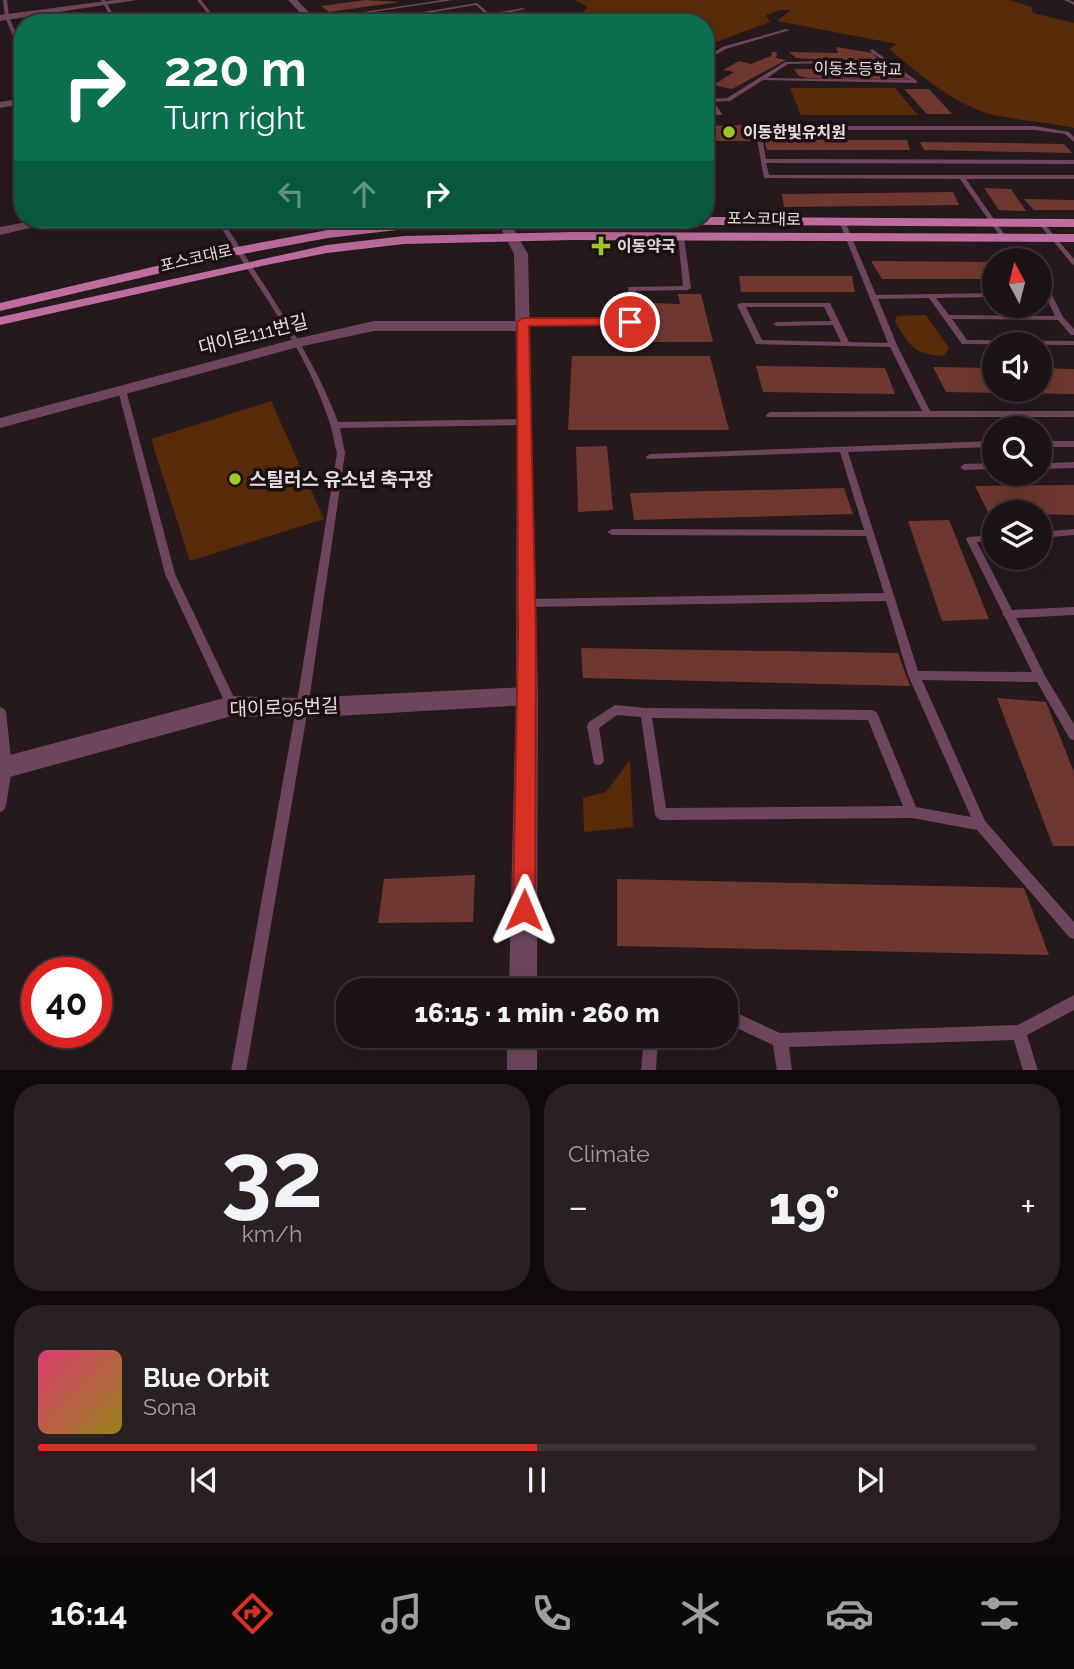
<!DOCTYPE html>
<meta charset="utf-8">
<style>
:root{--surface:#1c1314;--page:#292022;--text:#f1f3f6;--muted:#a09ea0;--line:#3a3234;--accent:#d93025}
body{margin:0;font-family:Raleway,"Noto Sans KR",sans-serif;background:var(--page);color:var(--text);height:100vh;display:flex;flex-direction:column;font-size:26px;white-space:nowrap}
*{box-sizing:border-box;margin:0}
p{font-size:23px;color:var(--muted)}
.icon{flex:none;width:38px;height:38px;fill:none;stroke:currentColor;stroke-width:2;stroke-linecap:round;stroke-linejoin:round}
.map{position:relative;height:1070px;overflow:hidden}
.side{display:flex;flex-direction:column;gap:14px;padding:14px;background:#0f0a0b;flex:1}
.side>*{flex:none}
.hud{position:absolute;left:14px;top:14px;width:700px;height:214px;border-radius:28px;box-shadow:0 7px 28px #0002,0 0 0 2px var(--line);background:#0b6e4f;color:#fff;overflow:hidden}
.needle{width:46px;rotate:353deg}
.buttons{position:absolute;left:982px;top:248px;display:grid;gap:14px}
.buttons a{display:grid;place-items:center;width:70px;height:70px;border-radius:50%;background:var(--surface);box-shadow:0 7px 28px #0002,0 0 0 2px var(--line);font-size:35px}
.speed{position:absolute;left:21px;top:957px;display:flex;gap:14px;font-size:35px;font-weight:700;text-align:center}
.speed>*{display:grid;place-content:center;width:91px;height:91px;border-radius:50%;background:var(--surface);box-shadow:0 7px 28px #0002,0 0 0 2px var(--line);line-height:1}
.speed .limit{border:10px solid #d22;background:#fff;color:#111}
.pin{position:absolute;display:grid;place-items:center;width:60px;height:60px;color:#fff;margin:-30px;border:4px solid #fff;border-radius:50%;box-shadow:0 2px 7px #0007}
.me{position:absolute;width:77px;margin:-38px;rotate:1deg;stroke-linejoin:round;filter:drop-shadow(0 0 5px #0008)}
.turn{display:flex;align-items:center;gap:24px;height:147px;padding:0 35px;font-size:32px}
.turn .icon{width:91px;height:91px;stroke-width:2.5}
.turn b{display:block;font-size:49px;line-height:60px}
.lanes{display:flex;align-items:center;height:66px;padding:0 35px;background:#0003;justify-content:center;gap:35px;direction:ltr}
.lanes .off{opacity:.35}
.big{font-size:52px;font-weight:800;line-height:1.1}
.side .tile{flex:1;display:flex;flex-direction:column;justify-content:center;gap:10px;min-width:0;padding:0 24px;border-radius:28px;background:var(--page)}
.side .dial{align-items:center;gap:0}
.dial b{font-size:91px;line-height:1}
.song{display:flex;align-items:center;gap:21px}
.cover{width:84px;height:84px;border-radius:10px;background:linear-gradient(135deg,hsl(340 70% 55%),hsl(50 70% 35%))}
.played{height:7px;border-radius:4px;background:linear-gradient(90deg,var(--accent) 50%,var(--line) 50%)}
.keys{display:flex;justify-content:space-around;direction:ltr}
.heat{display:flex;justify-content:space-between;align-items:center;font-size:38px;direction:ltr}
.side .tiles{flex:1;display:grid;gap:14px;grid-template-columns:1fr 1fr}
.tile:last-child{grid-column:span 2}
.trip{position:absolute;left:336px;top:978px;width:402px;height:70px;border-radius:28px;background:var(--surface);box-shadow:0 7px 28px #0002,0 0 0 2px var(--line);font-weight:800;line-height:70px;text-align:center}
.tab-bar{display:flex;height:112px;justify-content:space-around;align-items:center;background:#0b0808;color:var(--muted)}
.tab-bar .icon{width:49px;height:49px}
.tab-bar .active{color:var(--accent)}
.tab-bar b{font-size:32px;color:var(--text)}
.map>svg:first-child{display:block}
.green{fill:#572b0a}
.building{fill:#6e3830}
.lines{fill:none;stroke-linecap:round;stroke-linejoin:round}
.service{fill:#6d465e;fill-rule:evenodd}
.minor{fill:#6d465e;fill-rule:evenodd}
.tertiary{fill:#6d465e;fill-rule:evenodd}
.primary{fill:#bd6e9f;fill-rule:evenodd}
.route{fill:#d93025;stroke:#8d1f18;stroke-width:2}
.poi-dot{fill:#a0c92b;stroke:#1c1012;stroke-width:2.5}
.labels{text-anchor:middle;dominant-baseline:central;stroke-width:7;stroke-linejoin:round;paint-order:stroke}
.far-street-label{font-size:16px;fill:#e6dcde;stroke:#1c1012}
.far-poi-label{font-size:16px;font-weight:bold;fill:#e6dcde;stroke:#1c1012;text-anchor:start}
.street-label{font-size:19px;fill:#e6dcde;stroke:#1c1012}
.poi-label{font-size:19px;font-weight:bold;fill:#e6dcde;stroke:#1c1012;text-anchor:start}
</style>
<div class="map">
<svg width="1074" height="1071" viewBox="0 0 1074 1071">
<rect width="100%" height="100%" fill="#26191b"/>
<!-- green -->
<path class="green" d="M575,0H1010L1031,7L1033,13L1074,23V128C1049,122 1024,121 999,116C957,108 921,75 889,49L897,44L777,21L791,10H780L766,15L770,22L705,46V23H576L587,7Z
M790,88H895L918,115H801Z
M926,315L949,348L944,356C913,354 911,347 895,322L897,316Z
M271,401L324,519L190,561L151,439Z
M630,760L633,827L584,832L583,798L606,792Z"/>
<!-- building -->
<path class="building" d="M365,0L400,2L329,12L321,6Z
M543,13L554,20L515,23L509,19Z
M471,14L484,23H425V21Z
M836,47L873,53L879,60H850L853,65H861L872,72L902,73L909,80L808,78L799,76L794,69H836L834,64H843L841,61L796,58L789,52L838,53Z
M772,52H777L776,58L786,60L732,89L713,85L734,72L723,70L739,61L751,64L771,56Z
M904,89H929L952,114H927Z
M748,125L754,141H705V126Z
M764,140H907L910,150H767Z
M920,142L1064,144L1072,153L924,150Z
M984,188L1011,189L1026,211L999,210Z
M953,192L959,205L784,207L782,194Z
M1024,199L1074,200V210H1034Z
M871,261L994,262V279H882Z
M739,276H852L855,292H741Z
M678,294H701L713,342H628L627,328L637,322L656,321L652,303L680,304Z
M572,356H710L729,430H568Z
M756,366L885,368L895,394L763,392Z
M933,367L994,368V390H1040V368L1074,369V394L946,392Z
M607,446L613,510L578,512L576,447Z
M1074,485V515L994,513V516H990L975,486Z
M844,488L853,514L634,520L630,493Z
M949,520L989,619L942,621L908,521Z
M581,648L898,653L910,686L583,678Z
M997,698L1046,702L1074,772V846H1053Z
M475,875L473,922L378,923L384,879Z
M617,879L1024,888L1049,955L617,946Z"/>
<g class="lines">
<!-- service -->
<path class="service" d="M3,0H7L9,17L23,49V56L21,55L5,17Z
M101,0H105L118,23H114Z
M197,0H201L219,23H215Z
M442,0H453L313,21L311,20Z
M1064,0H1069L1074,2V5Z
M477,3L490,14L523,8L525,9L493,16L500,23H495L476,5L369,23H357Z
M786,29L790,30L726,49L705,61V58L722,47Z
M872,49L917,81V83L763,80L730,101L714,102L722,114L721,115H717L709,102L705,103V99L727,98L785,62L829,61L831,62L829,63L788,64L767,78L910,80L885,62L853,63L851,62L853,61L882,60L870,51Z
M758,126H1035L1069,132L1074,137V142L1065,134L1035,130H761L766,159L1074,160V164L766,163L769,175H1074V179H966L1007,238L1004,240L1002,239L960,179L764,178L755,128Z
M216,219H222C263,286 310,348 338,422L526,419L530,422L526,425L340,428L345,453L308,708L246,1071H231L296,708L337,453C334,443 333,432 329,421C306,348 255,285 216,219Z
M335,219H341L351,230V232H347Z
M1041,221L1043,222L1074,259V265L1072,264L1039,224L1038,223Z
M843,222L846,224L876,295L994,293V297L936,298L949,315L1055,316L1046,297H1040V293H1051L1063,317L1074,329V335H1071L1058,320L952,319L967,340L1074,341V345L965,344H962L929,298L878,299L897,345L930,411H1074V417H767L766,415L770,412L922,411L890,347L756,344L737,305L741,303H830L849,342L888,343L840,224ZM746,307H824L831,321L777,322L773,324L777,326L833,325L841,342L762,340Z
M681,235L684,237L691,288L687,290L635,291L637,301L633,324H523L519,322L523,320H627L629,301L628,287L683,286L678,237Z
M119,388H122L126,390L175,574L238,706L236,709L232,711L228,709L165,574L118,390Z
M994,441V447L848,452L918,671L1032,672L1005,617L1002,614L1003,613L966,539L968,537L994,535V541L977,542L1012,610L1074,607V615L1016,618L1044,674L1074,724V740L1070,739L1037,682L922,680L985,821L1074,922V939L1069,937L977,830L912,818L661,820L657,818L655,814L641,717L617,715L599,728L604,760L602,764L598,765L594,764L587,726L589,722L615,705L646,708L872,710L876,712L878,715L916,807L971,817L908,675L886,601L527,607L523,606L522,603L523,600L527,599L884,593L866,536L612,535L607,532L612,529L864,530L840,452L647,459L646,457L650,454ZM652,718L868,720L903,806L666,808Z
M1040,441H1074V447H1040Z
M1040,453L1043,454L1050,463L1074,462V468L1040,469Z
M994,463V469L964,470L960,467L964,464Z
M1074,529V535L1040,538V532Z
M0,707L4,709L6,712L12,767L6,806L4,810L0,812Z
M1074,995V1010L1027,1035L1038,1071H1023L1014,1040L789,1047L792,1071H777L773,1045L726,1023V1008L780,1033L1018,1025Z
M644,1036H658L656,1071H641Z"/>
<!-- minor -->
<path class="minor" d="M114,0H137L0,21V15Z
M23,98V104L0,108V102Z
M43,219H67L0,235V227Z
M374,321H523L531,326L523,331H374L298,347L0,428V418L291,340Z
M527,687L535,689L538,696L535,703L527,705L302,718L232,716L6,778L0,775V759L6,756L232,696L302,698Z"/>
<!-- tertiary -->
<path class="tertiary" d="M288,0H297L319,23H310Z
M496,219H508L528,254L538,696L537,990H509L516,696L517,400L514,254Z
M507,1036H537V1071H507Z"/>
<!-- primary -->
<path class="primary" d="M705,217L1074,219V227L577,224L414,228L328,238L237,255L0,311V303L237,247L328,230L414,220Z
M573,232L1074,234V242L573,240L404,244L327,253L266,265L0,325V317L327,245L404,236Z"/>
</g>
<!-- route -->
<path class="route" d="M523,318H630L636,322L630,325L529,326L536,636L535,910L532,918L524,921L516,918L513,910L518,636L517,322Z"/>
<!-- markers -->
<g class="poi-dot">
<circle cx="729" cy="132" r="7"/>
<path d="M597.5 235.5h7v7h7v7h-7v7h-7v-7h-7v-7h7z"/>
<circle cx="235" cy="479" r="7"/>
</g>
<g class="labels">
<!-- far-street labels -->
<g class="far-street-label">
<text transform="translate(858 69) rotate(1)">이동초등학교</text>
<text transform="translate(764 219) rotate(1)">포스코대로</text>
<text transform="translate(196 258) rotate(-13)">포스코대로</text>
</g>
<!-- far-poi labels -->
<g class="far-poi-label">
<text x="743" y="132">이동한빛유치원</text>
<text x="617" y="246">이동약국</text>
</g>
<!-- street labels -->
<g class="street-label">
<text transform="translate(253 334) rotate(-14)">대이로111번길</text>
<text transform="translate(284 707) rotate(-2)">대이로95번길</text>
</g>
<!-- poi labels -->
<g class="poi-label">
<text x="249" y="479">스틸러스 유소년 축구장</text>
</g>
</g>
</svg>
<div class="buttons">
<a><svg class="needle" viewBox="-14 -14 28 28"><path d="M0-13l5 13h-10z" fill="#e53935"/><path d="M0 13l5-13h-10z" fill="#a09ea0"/></svg></a>
<a><svg class="icon" aria-label="sound" viewBox="0 0 24 24"><path d="M4 9h4l5-4v14l-5-4H4zM17 9q2 3 0 6"/></svg></a>
<a><svg class="icon" aria-label="search" viewBox="0 0 24 24"><circle cx="10" cy="10" r="6"/><path d="M15 15l6 6"/></svg></a>
<a><svg class="icon" aria-label="layers" viewBox="0 0 24 24"><path d="M12 4l9 5-9 5-9-5zM3 14l9 5 9-5"/></svg></a>
</div>
<div class="speed"><div class="limit">40</div></div>
<div class="pin" style="left:630px;top:322px;background:#d93025"><svg class="icon" aria-label="arrive" viewBox="0 0 24 24"><path d="M6 21V4h12l-3 4 3 4H6"/></svg></div>
<svg class="me" style="left:524px;top:910px" viewBox="-20 -20 40 40"><path d="M0-17L14 15 0 8-14 15z" fill="#d93025" stroke="#fff" stroke-width="4"/></svg>
<div class="trip">16:15 · 1 min · 260 m</div>
<div class="hud">
<div class="turn"><svg class="icon" aria-label="right" viewBox="0 0 24 24"><path d="M7 20v-9h11M14 6l5 5-5 5"/></svg><div><b>220 m</b>Turn right</div></div>
<div class="lanes"><svg class="icon off" aria-label="left" viewBox="0 0 24 24"><path d="M17 20v-9H6M10 6l-5 5 5 5"/></svg><svg class="icon off" aria-label="ahead" viewBox="0 0 24 24"><path d="M12 20V5M6 11l6-6 6 6"/></svg><svg class="icon" aria-label="right" viewBox="0 0 24 24"><path d="M7 20v-9h11M14 6l5 5-5 5"/></svg></div>
</div>
</div>
<section class="side">
<div class="tiles">
<div class="tile dial"><b>32</b><p>km/h</p></div>
<div class="tile"><p>Climate</p>
<div class="heat"><a>−</a><b class="big">19°</b><a>+</a></div>
</div>
<div class="tile">
<div class="song"><i class="cover"></i><div><b>Blue Orbit</b><p>Sona</p></div></div>
<div class="played"></div>
<div class="keys"><svg class="icon" aria-label="previous" viewBox="0 0 24 24"><path d="M18 5L8 12l10 7zM5 5v14"/></svg><svg class="icon" aria-label="pause" viewBox="0 0 24 24"><path d="M8 5v14M16 5v14"/></svg><svg class="icon" aria-label="next" viewBox="0 0 24 24"><path d="M6 5l10 7-10 7zM19 5v14"/></svg></div>
</div>
</div>
</section>
<nav class="tab-bar">
<b>16:14</b>
<svg class="icon active" aria-label="directions" viewBox="0 0 24 24"><path d="M12 3l9 9-9 9-9-9zM9 14v-3h6M13 9l2 2-2 2"/></svg>
<svg class="icon" aria-label="music" viewBox="0 0 24 24"><path d="M9 18V5l10-2v13"/><circle cx="6" cy="18" r="3"/><circle cx="16" cy="16" r="3"/></svg>
<svg class="icon" aria-label="phone" viewBox="0 0 24 24"><path d="M5 4h4l2 5-3 2q2 4 5 5l2-3 5 2v4C11 20 4 13 5 4z"/></svg>
<svg class="icon" aria-label="climate" viewBox="0 0 24 24"><path d="M12 3v18M4 7l16 10M4 17L20 7"/></svg>
<svg class="icon" aria-label="car" viewBox="0 0 24 24"><path d="M5 17H2v-5l4-1 3-4h7l3 4 3 1v5h-3M9 17h6M6 11h13"/><circle cx="7" cy="17" r="2"/><circle cx="17" cy="17" r="2"/></svg>
<svg class="icon" aria-label="filters" viewBox="0 0 24 24"><path d="M4 7h16M4 17h16"/><circle cx="9" cy="7" r="2"/><circle cx="15" cy="17" r="2"/></svg>
</nav>
